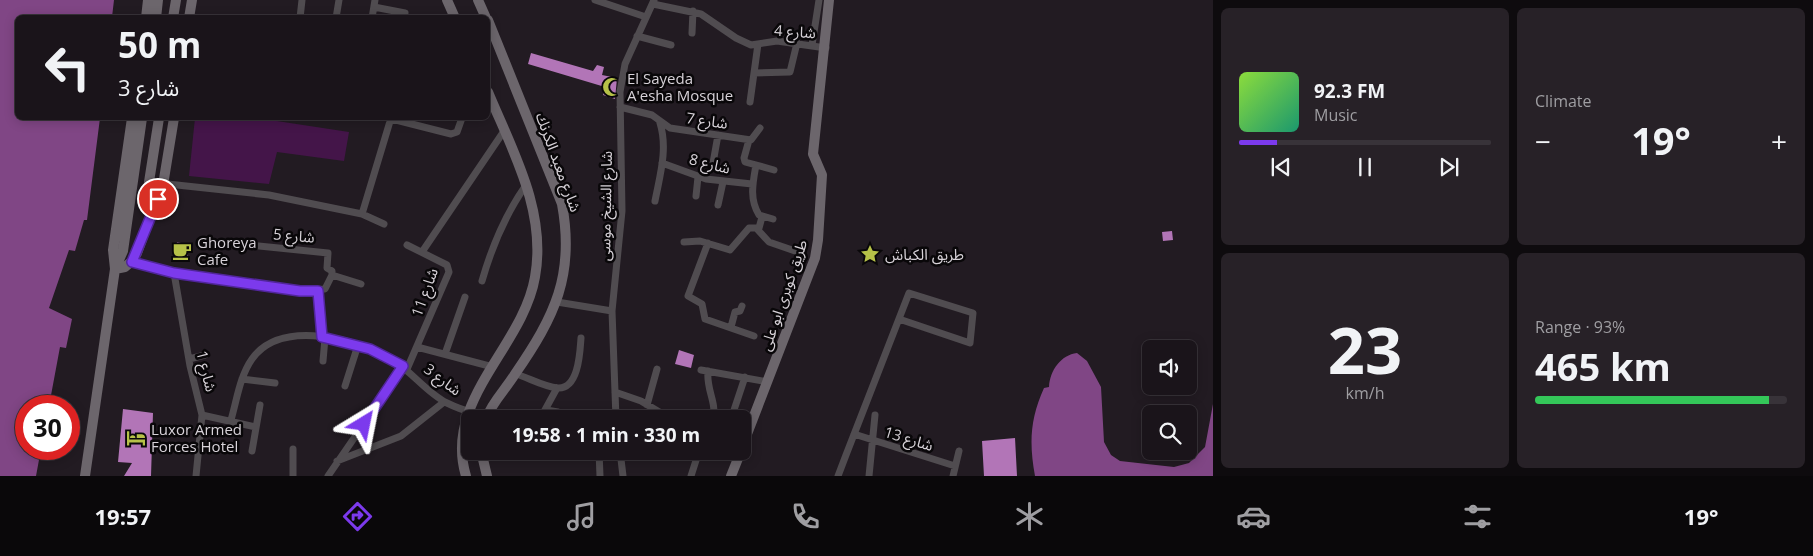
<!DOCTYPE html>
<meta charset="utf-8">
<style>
:root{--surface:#1a141a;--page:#272127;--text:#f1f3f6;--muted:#9f9ea2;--line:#383339;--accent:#7c3aed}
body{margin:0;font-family:"Open Sans","Noto Sans Arabic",sans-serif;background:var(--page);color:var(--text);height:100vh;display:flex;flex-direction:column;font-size:19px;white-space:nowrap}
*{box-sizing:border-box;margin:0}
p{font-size:16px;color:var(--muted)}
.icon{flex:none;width:28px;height:28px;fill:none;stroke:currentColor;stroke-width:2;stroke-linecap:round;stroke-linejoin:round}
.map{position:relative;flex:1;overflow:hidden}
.side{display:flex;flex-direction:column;gap:8px;padding:8px;background:#0e0b0e;width:600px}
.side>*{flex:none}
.hud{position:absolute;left:15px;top:15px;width:475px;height:105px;border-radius:8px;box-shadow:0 2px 12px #0003,0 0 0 1px var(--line);background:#1a141a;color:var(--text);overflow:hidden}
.tools{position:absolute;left:1142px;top:340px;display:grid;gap:10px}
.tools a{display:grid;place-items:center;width:55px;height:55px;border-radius:8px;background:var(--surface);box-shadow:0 2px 12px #0003,0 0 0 1px var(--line);font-size:25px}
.speed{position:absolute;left:15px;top:395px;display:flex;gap:10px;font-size:25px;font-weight:700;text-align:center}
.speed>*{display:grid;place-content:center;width:65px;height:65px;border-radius:50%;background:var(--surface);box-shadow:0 2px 12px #0003,0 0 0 1px var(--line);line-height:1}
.speed .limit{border:8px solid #d22;background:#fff;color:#111}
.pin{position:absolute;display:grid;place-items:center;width:42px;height:42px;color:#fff;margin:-21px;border:2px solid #fff;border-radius:50%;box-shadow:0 1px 5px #0007}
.me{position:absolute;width:55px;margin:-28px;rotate:35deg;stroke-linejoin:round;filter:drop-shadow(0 0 4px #0008)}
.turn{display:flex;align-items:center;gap:18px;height:105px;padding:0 20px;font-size:22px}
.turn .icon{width:65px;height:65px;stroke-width:2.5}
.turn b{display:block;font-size:35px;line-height:42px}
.big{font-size:38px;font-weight:700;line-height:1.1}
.side .widget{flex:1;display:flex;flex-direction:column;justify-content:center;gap:8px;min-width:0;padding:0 18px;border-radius:8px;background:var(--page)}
.side .dial{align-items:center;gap:0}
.dial b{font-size:65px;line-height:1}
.song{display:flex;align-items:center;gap:15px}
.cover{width:60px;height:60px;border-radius:8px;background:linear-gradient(135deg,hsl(90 70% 55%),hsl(160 70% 35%))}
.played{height:5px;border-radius:2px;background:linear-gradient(90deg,var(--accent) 15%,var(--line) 15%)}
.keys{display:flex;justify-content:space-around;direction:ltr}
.heat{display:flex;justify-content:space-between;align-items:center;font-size:28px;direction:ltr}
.charge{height:8px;border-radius:4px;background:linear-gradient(90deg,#34c759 93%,var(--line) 0)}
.side .tiles{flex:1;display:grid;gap:8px;grid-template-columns:repeat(2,1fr)}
.trip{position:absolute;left:461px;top:410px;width:290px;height:50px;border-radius:8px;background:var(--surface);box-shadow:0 2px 12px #0003,0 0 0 1px var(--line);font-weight:700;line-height:50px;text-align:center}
.dock{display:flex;height:80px;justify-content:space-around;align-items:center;background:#0a080a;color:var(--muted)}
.dock .icon{width:35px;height:35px}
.dock .on{color:var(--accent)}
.dock b{font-size:22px;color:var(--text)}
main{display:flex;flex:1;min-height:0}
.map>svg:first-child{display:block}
.green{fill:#441549}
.water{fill:#804685}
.building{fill:#b275b7}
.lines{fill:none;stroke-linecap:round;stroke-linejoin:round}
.street{stroke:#504c50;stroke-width:7}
.secondary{stroke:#6c666c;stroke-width:10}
.route-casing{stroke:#51269a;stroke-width:12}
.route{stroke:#7c3aed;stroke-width:9}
.labels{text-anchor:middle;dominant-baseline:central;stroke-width:5;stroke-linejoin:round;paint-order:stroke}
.street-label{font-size:15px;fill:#d7d2d8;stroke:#090709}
.poi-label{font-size:15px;fill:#d7d2d8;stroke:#090709;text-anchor:start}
</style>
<main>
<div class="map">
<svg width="1213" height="476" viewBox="0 0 1213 476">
<rect width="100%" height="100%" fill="#221b22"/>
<!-- green -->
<path class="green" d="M195,118H257L349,132L344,161L277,152L269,184L189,176Z"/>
<!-- water -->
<path class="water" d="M0,0H114L112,17L18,18V118H100L87,220H84L75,251L69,250L49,308L72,319L66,348L60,347L49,406H26V449H41L36,476H0Z
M1077,353L1087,361L1101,387L1104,442L1111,455L1120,461L1174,467L1189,463L1205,447L1213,404V476H1035C1029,443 1030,419 1044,388L1049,387C1050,370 1061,355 1077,353Z"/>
<!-- building -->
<path class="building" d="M531,53L593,71L597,65L604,67L602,75L617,78L615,99L603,95L605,87L528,64Z
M1172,231L1173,240L1163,241L1162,232Z
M177,242L189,245L187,259L174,256Z
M679,350L694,355L691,368L675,364Z
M123,409L153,413L151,476H124L132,463L118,462Z
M1015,438L1017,476H984L982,441Z"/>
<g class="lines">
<!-- street -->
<path class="street" d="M595,0L646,17
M653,4L701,14L736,38L751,45L777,41L826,48
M374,7L405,13
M300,18L302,0
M336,18L339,0
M372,18L375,0
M692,33L693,11
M637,36L671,45
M812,45L819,0
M754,73L790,72L797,43
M750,102L758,44
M620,107L652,115L670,128L751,140L760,128
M388,118L451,134L457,132L462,118
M749,140L744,158L745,162L774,170
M662,163L706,179L752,184
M713,163L718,135
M756,165C753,182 749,199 759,215L773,219
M149,182L269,195L362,214
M696,196L698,177
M655,201C660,175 668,149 660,123
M718,205L723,182
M384,224L362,214L391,118
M757,229L769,242L801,253
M684,242L700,241L730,250L749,228H759L762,217
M230,243L328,253L327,268L332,271V275
M708,243L688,296L702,304L705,319L754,336
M422,252L504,131
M132,261L174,273L300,291L325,289L332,275
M174,273L190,366L202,415L196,476
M332,275L361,284
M482,281C492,246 505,215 526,185
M318,291L322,337
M557,302L612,311
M731,327L735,312L740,311L742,306
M417,347L493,367
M445,354L465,297
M189,359L205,355
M323,361L325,338
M407,369L449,272L447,265L407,245
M701,370L768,382
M708,371C706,390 717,402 713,419
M516,374C529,378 544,387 558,388C579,389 580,351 581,338
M242,379L275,383
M345,386L358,345
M615,392L641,401L671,419
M647,405L657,369
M546,410L558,412
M202,415L256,427
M540,419L557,388
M616,419L612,311L622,211L620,92L625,64L654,0
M731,419L745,377
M231,420C237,399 240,376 252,359C281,318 358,339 393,360C412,372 427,393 447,403C467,413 487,417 509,419
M854,434L955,466
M252,451L260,405
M599,451L600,476
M620,451L623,476
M337,461L401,436L444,402
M293,476V449
M328,476L403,367
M691,476L699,451
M838,476L846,455L909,293L973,313L970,343L899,319
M869,476L875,415
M953,476L959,451"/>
<!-- secondary -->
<path class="secondary" d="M447,0L455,18
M478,0L486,18
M146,18L148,0
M156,18L158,0
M173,18L176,0
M189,18L192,0
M154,207L148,191L149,182L159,118
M115,269L125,267L132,261L137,253L154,207L162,191L174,118
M115,269L113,250L132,118
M486,419C492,402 506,389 515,374C555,316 575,275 562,204L488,20
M742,447L815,258L818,240L822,175L813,154L829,0
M481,451L487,476
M85,476L115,269L123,251L142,118
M466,476C443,400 523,347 535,277C547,211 512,150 488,92
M731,476L741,451"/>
</g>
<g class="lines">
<!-- route casing -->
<g class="route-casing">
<path id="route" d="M158,199L132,262L174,273L300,291H318L322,337L370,349L403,366L364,424"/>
</g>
<!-- route -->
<use href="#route" class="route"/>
</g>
<!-- icons -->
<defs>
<g id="mosque-bare" transform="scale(1.5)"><path d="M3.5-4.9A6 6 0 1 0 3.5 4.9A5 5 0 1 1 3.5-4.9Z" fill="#b6c148" stroke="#090709" stroke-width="2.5" paint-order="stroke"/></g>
<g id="cafe-bare" transform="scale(1.5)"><path d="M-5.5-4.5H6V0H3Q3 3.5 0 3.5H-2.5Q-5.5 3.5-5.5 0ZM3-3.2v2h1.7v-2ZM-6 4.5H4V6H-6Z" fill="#b6c148" stroke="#090709" stroke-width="2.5" paint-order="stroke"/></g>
<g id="sight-bare" transform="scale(1.5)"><path d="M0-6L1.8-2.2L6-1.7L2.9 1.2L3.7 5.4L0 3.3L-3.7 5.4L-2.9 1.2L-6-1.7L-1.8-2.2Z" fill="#b6c148" stroke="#090709" stroke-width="2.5" paint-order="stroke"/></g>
<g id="hotel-bare" transform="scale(1.5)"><path d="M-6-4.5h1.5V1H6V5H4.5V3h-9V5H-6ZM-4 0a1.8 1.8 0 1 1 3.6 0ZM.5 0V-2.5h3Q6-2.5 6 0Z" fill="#b6c148" stroke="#090709" stroke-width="2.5" paint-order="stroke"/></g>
</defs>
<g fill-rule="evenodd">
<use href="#mosque-bare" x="612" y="87"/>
<use href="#cafe-bare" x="182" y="251"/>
<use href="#sight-bare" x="870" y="254"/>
<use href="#hotel-bare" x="136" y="438"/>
</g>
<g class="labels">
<!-- street labels -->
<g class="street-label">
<text transform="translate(795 31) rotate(4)">شارع 4</text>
<text transform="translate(707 120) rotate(8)">شارع 7</text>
<text transform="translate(559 162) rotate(70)">شارع معبد الكرنك</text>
<text transform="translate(710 163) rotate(14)">شارع 8</text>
<text transform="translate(605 206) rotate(-89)">شارع الشيخ موسى</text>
<text transform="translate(294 235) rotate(5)">شارع 5</text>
<text transform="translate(424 292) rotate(-70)">شارع 11</text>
<text transform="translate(783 295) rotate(-71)">طريق كوبرى ابو على</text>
<text transform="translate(207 371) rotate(76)">شارع 1</text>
<text transform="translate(443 379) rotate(37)">شارع 3</text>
<text transform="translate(909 438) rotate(17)">شارع 13</text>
</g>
<!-- poi labels -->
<g class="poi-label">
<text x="627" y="78">El Sayeda<tspan x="627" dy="17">A'esha Mosque</tspan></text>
<text x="197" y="242">Ghoreya<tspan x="197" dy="17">Cafe</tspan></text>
<text x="885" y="254">طريق الكباش</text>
<text x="151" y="429">Luxor Armed<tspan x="151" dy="17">Forces Hotel</tspan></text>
</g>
</g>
</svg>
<div class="tools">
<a><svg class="icon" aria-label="sound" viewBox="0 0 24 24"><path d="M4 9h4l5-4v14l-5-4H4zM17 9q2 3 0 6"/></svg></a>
<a><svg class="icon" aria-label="search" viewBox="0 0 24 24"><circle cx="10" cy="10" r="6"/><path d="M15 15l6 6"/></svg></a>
</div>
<div class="speed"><div class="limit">30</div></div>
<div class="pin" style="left:158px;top:199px;background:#d93025"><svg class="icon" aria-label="arrive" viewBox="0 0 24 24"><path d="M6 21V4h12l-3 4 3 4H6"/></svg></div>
<svg class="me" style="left:364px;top:424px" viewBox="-20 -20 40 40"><path d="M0-17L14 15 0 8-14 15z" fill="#7c3aed" stroke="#fff" stroke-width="4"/></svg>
<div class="trip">19:58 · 1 min · 330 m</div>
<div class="hud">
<div class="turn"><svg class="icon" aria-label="left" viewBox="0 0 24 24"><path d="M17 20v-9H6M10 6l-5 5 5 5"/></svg><div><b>50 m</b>شارع 3</div></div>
</div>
</div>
<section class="side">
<div class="tiles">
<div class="widget">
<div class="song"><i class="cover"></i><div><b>92.3 FM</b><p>Music</p></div></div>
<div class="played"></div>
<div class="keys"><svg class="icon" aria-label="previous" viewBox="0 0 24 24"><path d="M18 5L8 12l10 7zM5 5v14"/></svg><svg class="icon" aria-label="pause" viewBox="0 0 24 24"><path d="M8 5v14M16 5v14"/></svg><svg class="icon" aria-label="next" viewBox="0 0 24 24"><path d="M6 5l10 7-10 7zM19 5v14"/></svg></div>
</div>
<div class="widget"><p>Climate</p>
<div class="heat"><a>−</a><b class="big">19°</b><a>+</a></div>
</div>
<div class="widget dial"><b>23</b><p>km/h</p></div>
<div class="widget"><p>Range · 93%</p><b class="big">465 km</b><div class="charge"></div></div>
</div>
</section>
</main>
<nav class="dock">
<b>19:57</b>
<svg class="icon on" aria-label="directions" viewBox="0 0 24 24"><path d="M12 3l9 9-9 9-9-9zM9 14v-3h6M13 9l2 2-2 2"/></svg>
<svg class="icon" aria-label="music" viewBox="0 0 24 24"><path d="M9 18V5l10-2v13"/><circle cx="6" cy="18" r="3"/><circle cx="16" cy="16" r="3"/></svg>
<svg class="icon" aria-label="phone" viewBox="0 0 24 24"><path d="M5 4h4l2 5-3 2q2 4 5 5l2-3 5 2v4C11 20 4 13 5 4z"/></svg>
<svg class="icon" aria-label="climate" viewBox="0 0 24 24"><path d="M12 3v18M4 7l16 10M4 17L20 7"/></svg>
<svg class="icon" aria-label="car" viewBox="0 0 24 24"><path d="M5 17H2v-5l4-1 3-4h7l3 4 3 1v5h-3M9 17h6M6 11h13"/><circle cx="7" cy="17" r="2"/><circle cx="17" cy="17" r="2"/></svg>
<svg class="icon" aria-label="filters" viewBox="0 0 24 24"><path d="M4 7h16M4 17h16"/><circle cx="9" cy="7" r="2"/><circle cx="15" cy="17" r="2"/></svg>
<b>19°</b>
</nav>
